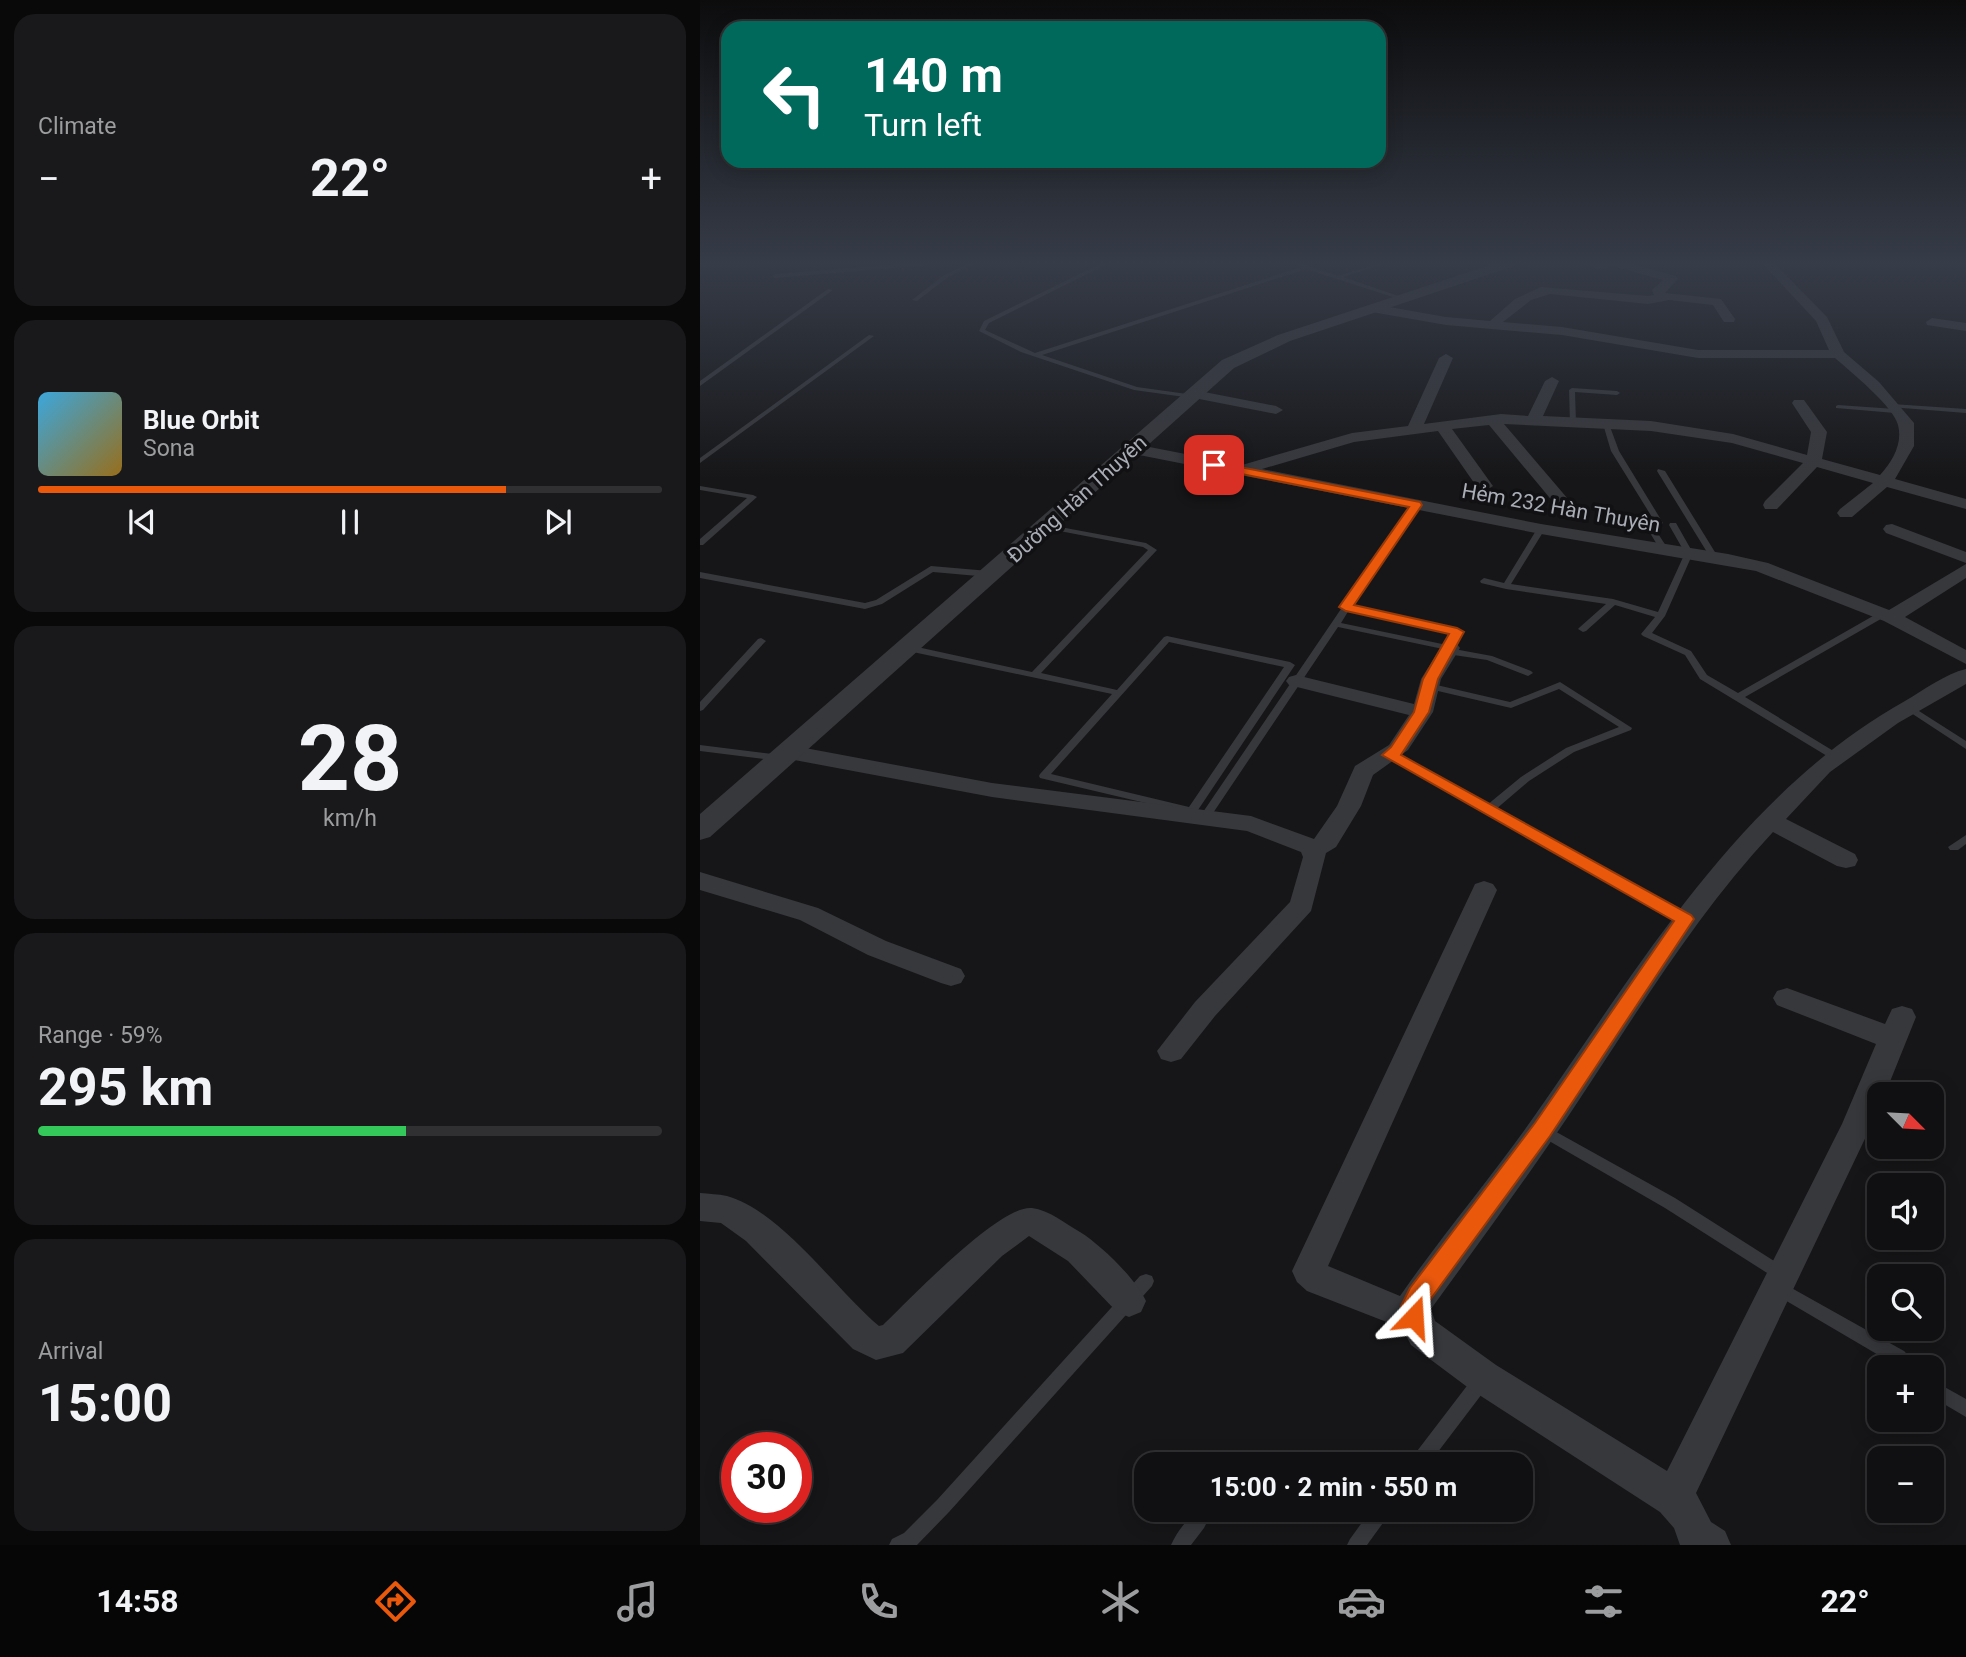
<!DOCTYPE html>
<meta charset="utf-8">
<style>
:root{--surface:#101012;--page:#19191b;--text:#f1f3f6;--muted:#9c9d9f;--line:#303032;--accent:#ea580c}
body{margin:0;font-family:Roboto,sans-serif;background:var(--page);color:var(--text);height:100vh;display:flex;flex-direction:column;font-size:26px;white-space:nowrap}
*{box-sizing:border-box;margin:0}
p{font-size:23px;color:var(--muted)}
.icon{flex:none;width:38px;height:38px;fill:none;stroke:currentColor;stroke-width:2;stroke-linecap:round;stroke-linejoin:round}
.map{position:relative;flex:1;overflow:hidden}
.details{display:flex;flex-direction:column;gap:14px;padding:14px;background:#09090a;width:700px}
.details>*{flex:none}
.guide{position:absolute;left:21px;top:21px;width:665px;height:147px;border-radius:21px;box-shadow:0 4px 18px #0003,0 0 0 2px var(--line);background:#00695c;color:#fff;overflow:hidden}
.needle{width:46px;rotate:114deg}
.tools{position:absolute;left:1167px;top:1082px;display:grid;gap:14px}
.tools a{display:grid;place-items:center;width:77px;height:77px;border-radius:14px;background:var(--surface);box-shadow:0 4px 18px #0003,0 0 0 2px var(--line);font-size:35px}
.speed{position:absolute;left:21px;top:1432px;display:flex;gap:14px;font-size:35px;font-weight:700;text-align:center}
.speed>*{display:grid;place-content:center;width:91px;height:91px;border-radius:50%;background:var(--surface);box-shadow:0 4px 18px #0003,0 0 0 2px var(--line);line-height:1}
.speed .limit{border:10px solid #d22;background:#fff;color:#111}
.pin{position:absolute;display:grid;place-items:center;width:60px;height:60px;color:#fff;margin:-30px;border-radius:14px;box-shadow:0 4px 10px #0006}
.me{position:absolute;width:77px;margin:-38px;rotate:20deg;stroke-linejoin:round;filter:drop-shadow(0 0 5px #0008)}
.turn{display:flex;align-items:center;gap:24px;height:147px;padding:0 28px;font-size:32px}
.turn .icon{width:91px;height:91px;stroke-width:2.5}
.turn b{display:block;font-size:49px;line-height:60px}
.big{font-size:52px;font-weight:700;line-height:1.1}
.details .widget{flex:1;display:flex;flex-direction:column;justify-content:center;gap:10px;min-width:0;padding:0 24px;border-radius:21px;background:var(--page)}
.details .dial{align-items:center;gap:0}
.dial b{font-size:91px;line-height:1}
.song{display:flex;align-items:center;gap:21px}
.cover{width:84px;height:84px;border-radius:10px;background:linear-gradient(135deg,hsl(200 70% 55%),hsl(40 70% 35%))}
.played{height:7px;border-radius:4px;background:linear-gradient(90deg,var(--accent) 75%,var(--line) 75%)}
.keys{display:flex;justify-content:space-around;direction:ltr}
.heat{display:flex;justify-content:space-between;align-items:center;font-size:38px;direction:ltr}
.charge{height:10px;border-radius:5px;background:linear-gradient(90deg,#34c759 59%,var(--line) 0)}
.trip{position:absolute;left:434px;top:1452px;width:399px;height:70px;border-radius:21px;background:var(--surface);box-shadow:0 4px 18px #0003,0 0 0 2px var(--line);font-weight:700;line-height:70px;text-align:center}
.dock{display:flex;height:112px;justify-content:space-around;align-items:center;background:#060607;color:var(--muted)}
.dock .icon{width:49px;height:49px}
.dock .on{color:var(--accent)}
.dock b{font-size:32px;color:var(--text)}
main{display:flex;flex:1;min-height:0}
.map>svg:first-child{display:block}
.lines{fill:none;stroke-linecap:round;stroke-linejoin:round}
.service{fill:#37383c;fill-rule:evenodd}
.minor{fill:#37383c;fill-rule:evenodd}
.tertiary{fill:#37383c;fill-rule:evenodd}
.route{fill:#ea580c;stroke:#983908;stroke-width:2}
.labels{text-anchor:middle;dominant-baseline:central;stroke-width:7;stroke-linejoin:round;paint-order:stroke}
.far-street-label{font-size:21px;fill:#a9adb6;stroke:#111113}
</style>
<main>
<section class="details">
<div class="widget"><p>Climate</p>
<div class="heat"><a>−</a><b class="big">22°</b><a>+</a></div>
</div>
<div class="widget">
<div class="song"><i class="cover"></i><div><b>Blue Orbit</b><p>Sona</p></div></div>
<div class="played"></div>
<div class="keys"><svg class="icon" aria-label="previous" viewBox="0 0 24 24"><path d="M18 5L8 12l10 7zM5 5v14"/></svg><svg class="icon" aria-label="pause" viewBox="0 0 24 24"><path d="M8 5v14M16 5v14"/></svg><svg class="icon" aria-label="next" viewBox="0 0 24 24"><path d="M6 5l10 7-10 7zM19 5v14"/></svg></div>
</div>
<div class="widget dial"><b>28</b><p>km/h</p></div>
<div class="widget"><p>Range · 59%</p><b class="big">295 km</b><div class="charge"></div></div>
<div class="widget"><p>Arrival</p><b class="big">15:00</b></div>
</section>
<div class="map">
<svg width="1266" height="1545" viewBox="0 0 1266 1545">
<rect width="100%" height="100%" fill="#161618"/>
<g class="lines">
<!-- service -->
<path class="service" d="M213,263H231L228,265L75,278L72,276L75,274Z
M270,263H277L248,277L217,301L212,300L244,275Z
M402,263H409L289,323L285,330L335,353L601,267L597,265L600,263L638,276L680,263H686L643,277L704,298L699,299L606,269L342,355L437,387L494,395V397L492,398L434,390L321,352L279,331L284,321Z
M128,289L133,290L0,386V381Z
M169,335L174,336L0,463V458Z
M872,388L917,391L920,393L917,395L875,392L876,423L873,425L870,423L869,390Z
M1192,404L1266,409V413L1190,407L1189,406Z
M1138,405L1195,409L1198,411L1195,413L1136,408V406Z
M904,423L909,424L919,451L963,523L955,529L968,549L967,551H961L947,528L955,522L911,451L903,424Z
M958,469L965,471L1018,557L1017,559H1011L1010,557L957,471Z
M0,486L53,495L57,497L3,545H0V539L47,498L0,490Z
M713,503H719L720,505L652,606L760,630L762,632L754,649L792,656L831,671L833,673L828,676L787,660L747,654L744,653L743,649L638,627L509,819H501L500,817L501,815ZM649,610L752,634L747,645L641,623Z
M970,523H976L993,553L965,616L952,633L991,651L1007,675L1038,693L1180,612H1186V616L1045,697L1140,755L1141,757L1140,759H1132L1000,679L985,655L943,636L941,634L955,617L915,605L886,631L883,632L878,629L880,627L906,604L806,589L781,583L780,581L784,578L804,583L837,529L841,527L845,529L811,584L913,599L958,612L985,553L969,525Z
M344,524L446,543L457,550L341,673L417,690L464,637L467,636L590,662L595,665L496,813L492,814L340,778L339,776L340,774L412,694L208,651L203,648L208,645L332,672L448,550L443,547L344,528ZM469,642L584,667L489,807L351,774Z
M231,566L289,571L293,574L289,577L233,572L182,604L165,609L0,578V572L165,603L176,600Z
M61,638L66,641L64,643L3,710L0,711V702L58,639Z
M860,682L932,728L931,730L874,752L829,781L795,810L989,916L991,919L989,922H981L783,813L685,756L690,753L694,754L787,805L821,777L866,748L919,727L859,689L811,708L725,688L723,686L728,683L810,702Z
M1208,704L1266,741V749L1205,709L1203,707Z
M0,745L81,755L86,758L81,761L0,751Z
M1266,835V844L1258,850H1250L1248,847Z
M842,1124L975,1198L1085,1268L1088,1273L1085,1278L1080,1280L1075,1278L965,1208L837,1134L835,1130L837,1126Z
M446,1274L452,1276L454,1281L452,1286L249,1512L217,1545H189L192,1539L204,1533L237,1500L440,1276Z
M1079,1281L1204,1351L1214,1361L1216,1367H1196L1192,1363L1073,1293L1071,1288L1073,1283Z
M782,1372L788,1374L790,1380L788,1386L728,1465H708L711,1459L776,1374Z
M1232,1380L1266,1399V1417L1232,1397Z
M671,1510H691L688,1516L667,1545H647L650,1539Z
M498,1513L504,1516L507,1522L504,1528L491,1545H471C476,1534 486,1518 498,1513Z"/>
<!-- minor -->
<path class="minor" d="M880,263H928L976,276L978,279L965,293L1021,299L1035,319L1034,322H1024L1013,305L969,300L948,304L850,294L831,300L803,322L862,327L998,350H1129L1116,321L1062,263H1074L1127,317L1144,352L1179,382L1214,423V446L1195,479L1266,499V509L1187,487L1152,517H1140L1137,513L1140,509L1173,483L1117,467L1077,509H1065L1063,505L1065,501L1103,463L1032,443L951,431L804,424L868,499L860,504L854,503L789,425L752,429L793,486L785,491L779,490L738,431L654,442L562,469L841,524L1028,554L1068,563L1189,610L1266,564V578L1205,617L1266,650V664L1184,621L1056,571L841,534L434,454L426,449L434,444L542,465L652,433L708,426L739,358L746,354L753,358L724,424L801,414L828,416L845,381L852,377L859,381L843,416L951,421L1033,434L1107,455L1111,432L1092,403L1094,400H1104L1127,432L1122,459L1180,475C1192,462 1203,444 1198,425C1194,407 1150,371 1135,358H998L862,335L746,325L672,312L666,308L672,304L746,317L790,321L815,299L841,287L948,296L954,295L952,290L963,280L913,266L900,270Z
M1232,318L1266,323V331L1227,325L1226,322Z
M494,390L576,406L583,410L576,414L489,397L487,394Z
M1192,524L1266,552V563L1186,533L1183,529L1186,525Z
M750,642L757,644L760,648L741,679L733,712L708,750L673,775L661,806L636,847L626,853L611,911L515,1016L481,1059L471,1062L461,1059L457,1051L495,1002L590,902L603,857L601,852L547,831L292,797L89,759L81,757L78,752L81,747L89,745L292,783L551,816L614,839L637,806L655,766L689,745L709,715L589,685L586,681L589,677L596,675L714,704L721,679L743,644Z
M1266,669V684L1198,723L1130,772L1086,819L1155,854L1158,860L1155,866L1146,868L1137,866L1073,832C997,913 940,1008 879,1100C832,1171 781,1240 731,1309L735,1321L796,1365L967,1471L1142,1124L1176,1044L1077,1005L1073,998L1077,991L1087,988L1185,1024L1192,1009L1202,1006L1212,1009L1216,1017L1185,1094H1180V1106L1172,1124L996,1493L1011,1522L1025,1531L1031,1545H980L974,1528L960,1512L770,1389L711,1345L702,1328L607,1291L597,1282L592,1271L775,884L784,881L793,884L797,890L628,1266L700,1296C742,1235 791,1178 833,1118C940,966 1039,794 1205,701C1224,690 1245,674 1266,669Z
M0,872L118,908L186,941L261,969L265,976L261,983L251,986L241,983L168,955L100,920L0,890Z
M0,1193C9,1194 18,1194 27,1196C81,1211 136,1290 179,1326L183,1325C208,1301 300,1204 332,1208C349,1210 366,1224 380,1232C401,1245 436,1279 446,1301L441,1312L429,1317L417,1312L368,1261L329,1236L302,1256L203,1353L176,1360L153,1349L46,1241L21,1223L0,1221Z"/>
<!-- tertiary -->
<path class="tertiary" d="M796,263H816L814,266L590,341L534,368L10,837L0,840V814L522,360L578,335Z"/>
</g>
<!-- sky -->
<linearGradient id="sky" x2="0" y2="1"><stop stop-color="#0c0c0d"/><stop offset="0.55" stop-color="#363c48"/><stop offset="1" stop-color="#363c48" stop-opacity="0"/></linearGradient>
<rect width="1266" height="479" fill="url(#sky)"/>
<!-- route -->
<path class="route" d="M514,462L720,502L722,505L654,605L757,628L764,632L738,679L729,712L701,755L991,915L994,919L850,1136L727,1304L726,1317L723,1325L714,1329L706,1325L701,1306L710,1288L835,1123L974,921L682,755L691,747L714,712L723,679L749,634L646,611L639,607L709,507L511,468L509,465Z"/>
<g class="labels">
<!-- far-street labels -->
<g class="far-street-label">
<text transform="translate(377 499) rotate(-42)">Đường Hàn Thuyên</text>
<text transform="translate(861 508) rotate(10)">Hẻm 232 Hàn Thuyên</text>
</g>
</g>
</svg>
<div class="tools">
<a><svg class="needle" viewBox="-14 -14 28 28"><path d="M0-13l5 13h-10z" fill="#e53935"/><path d="M0 13l5-13h-10z" fill="#9c9d9f"/></svg></a>
<a><svg class="icon" aria-label="sound" viewBox="0 0 24 24"><path d="M4 9h4l5-4v14l-5-4H4zM17 9q2 3 0 6"/></svg></a>
<a><svg class="icon" aria-label="search" viewBox="0 0 24 24"><circle cx="10" cy="10" r="6"/><path d="M15 15l6 6"/></svg></a>
<a>+</a>
<a>−</a>
</div>
<div class="speed"><div class="limit">30</div></div>
<div class="pin" style="left:514px;top:465px;background:#d93025"><svg class="icon" aria-label="arrive" viewBox="0 0 24 24"><path d="M6 21V4h12l-3 4 3 4H6"/></svg></div>
<svg class="me" style="left:714px;top:1317px" viewBox="-20 -20 40 40"><path d="M0-17L14 15 0 8-14 15z" fill="#ea580c" stroke="#fff" stroke-width="4"/></svg>
<div class="trip">15:00 · 2 min · 550 m</div>
<div class="guide">
<div class="turn"><svg class="icon" aria-label="left" viewBox="0 0 24 24"><path d="M17 20v-9H6M10 6l-5 5 5 5"/></svg><div><b>140 m</b>Turn left</div></div>
</div>
</div>
</main>
<nav class="dock">
<b>14:58</b>
<svg class="icon on" aria-label="directions" viewBox="0 0 24 24"><path d="M12 3l9 9-9 9-9-9zM9 14v-3h6M13 9l2 2-2 2"/></svg>
<svg class="icon" aria-label="music" viewBox="0 0 24 24"><path d="M9 18V5l10-2v13"/><circle cx="6" cy="18" r="3"/><circle cx="16" cy="16" r="3"/></svg>
<svg class="icon" aria-label="phone" viewBox="0 0 24 24"><path d="M5 4h4l2 5-3 2q2 4 5 5l2-3 5 2v4C11 20 4 13 5 4z"/></svg>
<svg class="icon" aria-label="climate" viewBox="0 0 24 24"><path d="M12 3v18M4 7l16 10M4 17L20 7"/></svg>
<svg class="icon" aria-label="car" viewBox="0 0 24 24"><path d="M5 17H2v-5l4-1 3-4h7l3 4 3 1v5h-3M9 17h6M6 11h13"/><circle cx="7" cy="17" r="2"/><circle cx="17" cy="17" r="2"/></svg>
<svg class="icon" aria-label="filters" viewBox="0 0 24 24"><path d="M4 7h16M4 17h16"/><circle cx="9" cy="7" r="2"/><circle cx="15" cy="17" r="2"/></svg>
<b>22°</b>
</nav>
